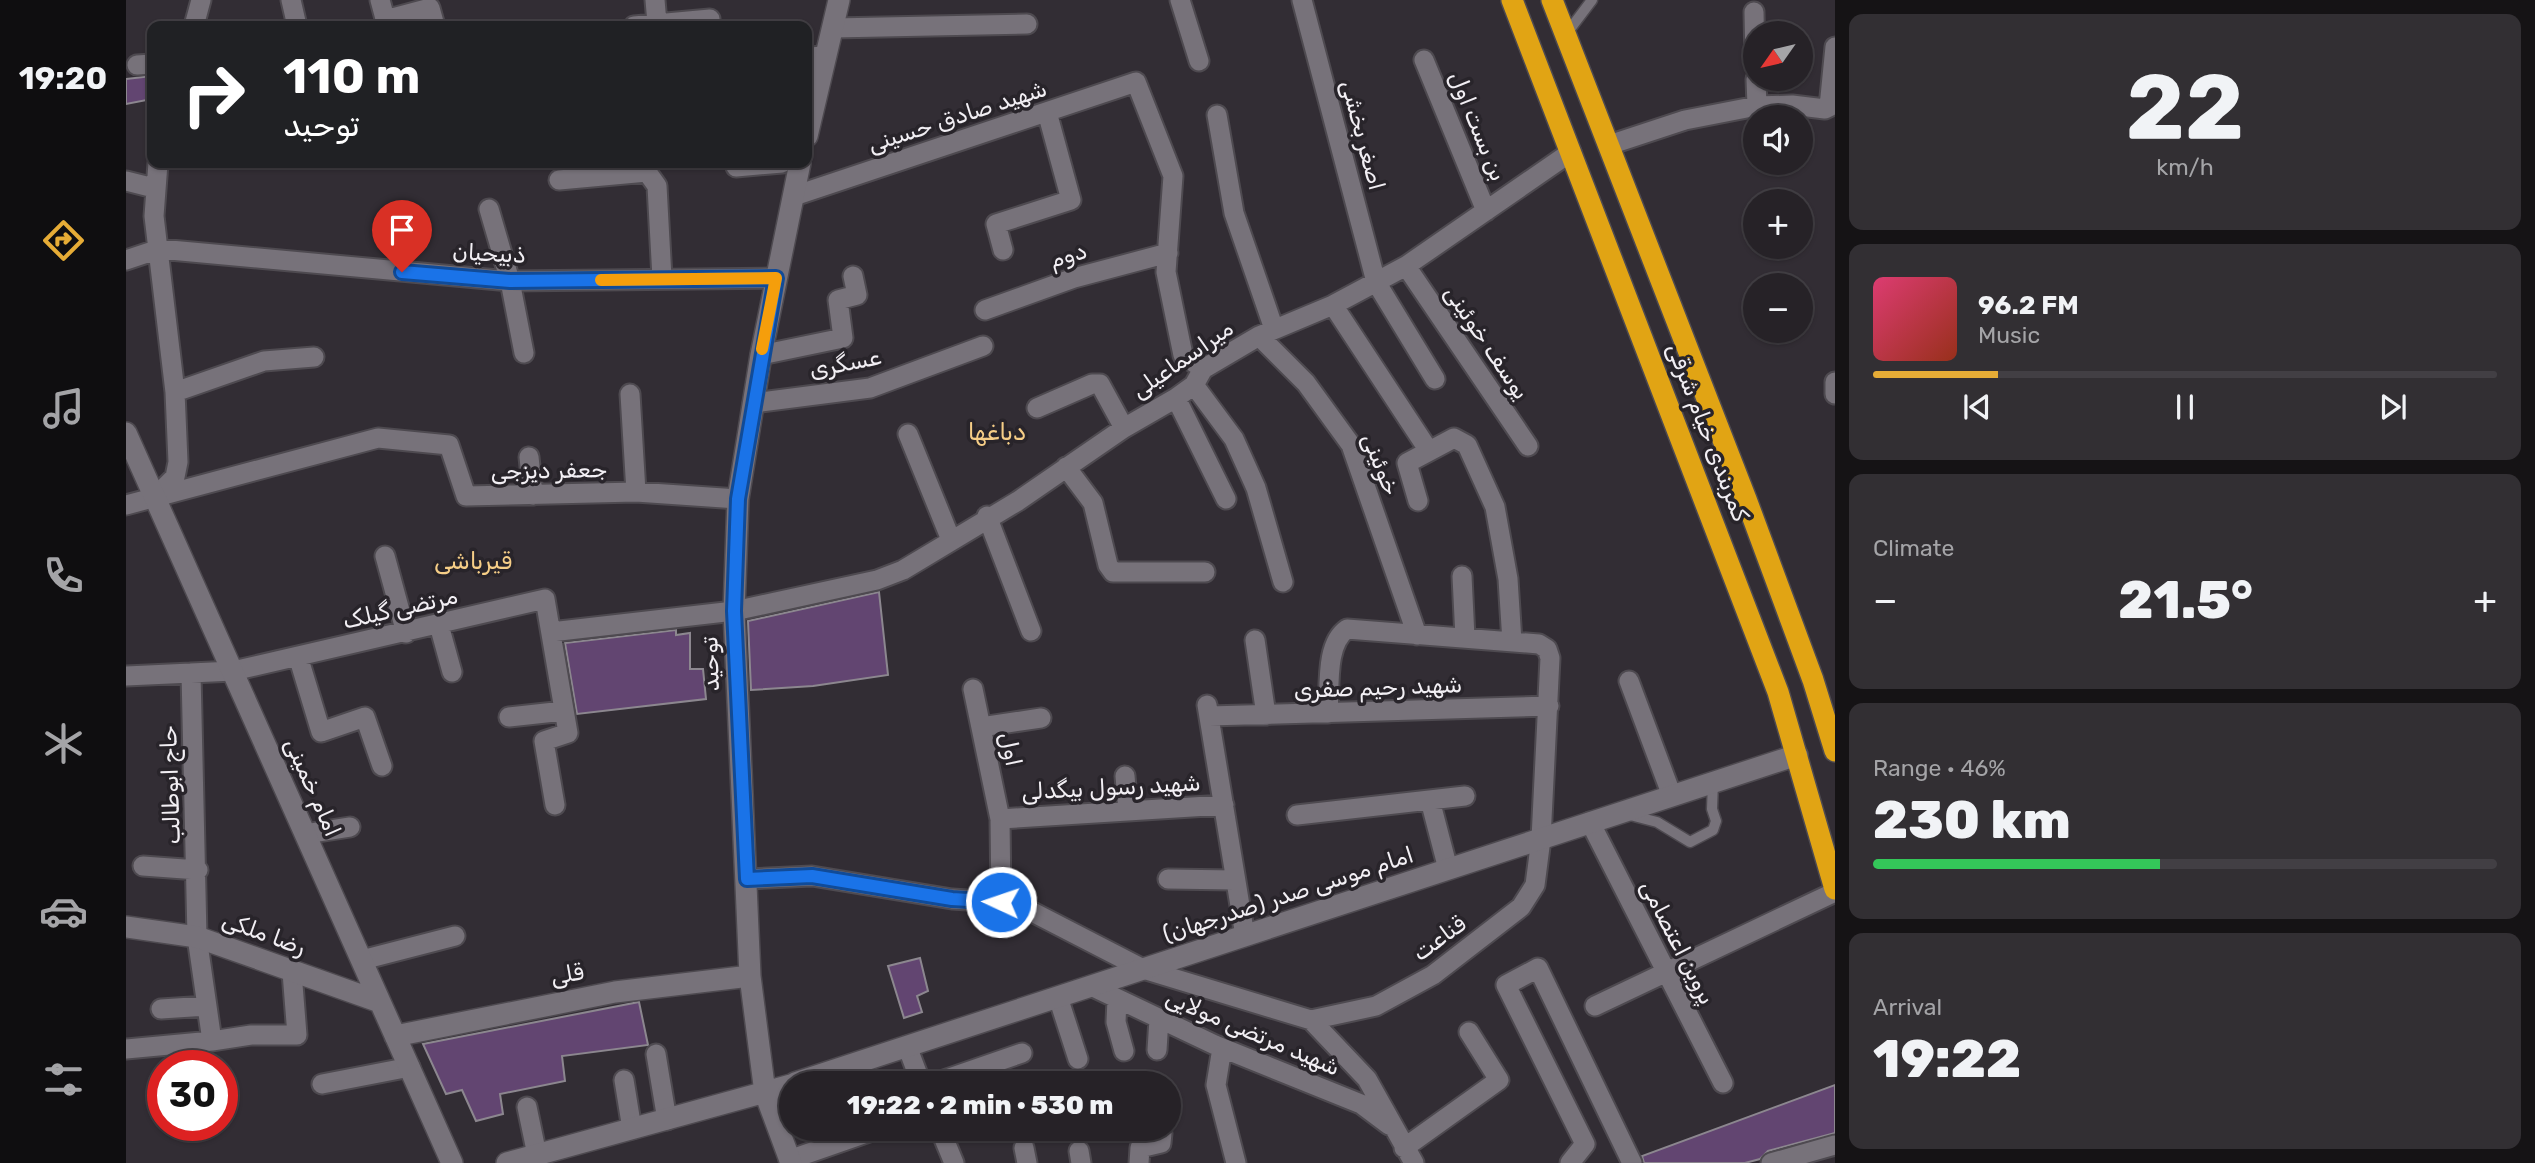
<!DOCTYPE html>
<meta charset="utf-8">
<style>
:root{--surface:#262227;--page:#322f33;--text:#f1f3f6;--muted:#a4a4a7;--line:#423f44;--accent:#e6ac36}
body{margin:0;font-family:Rubik,"Noto Sans Arabic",sans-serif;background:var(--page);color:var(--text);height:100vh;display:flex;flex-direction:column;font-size:26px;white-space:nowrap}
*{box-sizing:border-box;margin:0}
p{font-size:23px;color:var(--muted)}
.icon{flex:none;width:38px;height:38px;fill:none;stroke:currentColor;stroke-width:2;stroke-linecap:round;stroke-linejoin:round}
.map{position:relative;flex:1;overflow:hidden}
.sheet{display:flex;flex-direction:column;gap:14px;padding:14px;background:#151315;width:700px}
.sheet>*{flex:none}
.top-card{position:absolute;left:21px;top:21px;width:665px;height:147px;border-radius:14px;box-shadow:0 2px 5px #0004,0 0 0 2px var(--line);background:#202124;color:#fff;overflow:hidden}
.needle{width:46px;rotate:236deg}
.buttons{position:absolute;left:1617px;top:21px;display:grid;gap:14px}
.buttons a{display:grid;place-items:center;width:70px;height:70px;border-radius:50%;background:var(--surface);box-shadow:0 2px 5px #0004,0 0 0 2px var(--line);font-size:35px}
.speed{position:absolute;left:21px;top:1050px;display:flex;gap:14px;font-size:35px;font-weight:700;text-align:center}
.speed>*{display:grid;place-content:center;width:91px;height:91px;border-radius:50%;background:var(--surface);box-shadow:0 2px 5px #0004,0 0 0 2px var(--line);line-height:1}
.speed .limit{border:10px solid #d22;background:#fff;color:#111}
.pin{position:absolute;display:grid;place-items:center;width:60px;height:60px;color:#fff;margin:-72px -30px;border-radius:50% 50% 50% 0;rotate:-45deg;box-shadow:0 0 7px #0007}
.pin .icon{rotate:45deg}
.me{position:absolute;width:77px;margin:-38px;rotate:273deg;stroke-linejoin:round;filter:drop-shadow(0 0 5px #0008)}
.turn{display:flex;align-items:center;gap:24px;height:147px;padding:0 21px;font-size:32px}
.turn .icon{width:91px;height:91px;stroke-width:2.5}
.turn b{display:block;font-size:49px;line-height:60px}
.big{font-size:52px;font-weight:800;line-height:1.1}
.sheet .tile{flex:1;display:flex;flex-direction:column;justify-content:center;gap:10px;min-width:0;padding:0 24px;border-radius:14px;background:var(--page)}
.sheet .dial{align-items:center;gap:0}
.dial b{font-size:91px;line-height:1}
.song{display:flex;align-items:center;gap:21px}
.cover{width:84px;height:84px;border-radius:10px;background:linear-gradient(135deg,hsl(340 70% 55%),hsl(10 70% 35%))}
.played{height:7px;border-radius:4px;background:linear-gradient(90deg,var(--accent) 20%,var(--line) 20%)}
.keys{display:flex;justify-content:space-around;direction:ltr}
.heat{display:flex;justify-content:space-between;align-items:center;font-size:38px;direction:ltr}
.charge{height:10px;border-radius:5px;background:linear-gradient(90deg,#34c759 46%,var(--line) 0)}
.trip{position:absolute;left:653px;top:1071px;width:402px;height:70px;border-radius:35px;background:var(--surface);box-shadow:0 2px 5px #0004,0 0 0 2px var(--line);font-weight:800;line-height:70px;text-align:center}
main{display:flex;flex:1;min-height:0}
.tab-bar{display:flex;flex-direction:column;width:126px;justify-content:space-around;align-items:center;background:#0f0e10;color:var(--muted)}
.tab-bar .icon{width:49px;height:49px}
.tab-bar .current{color:var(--accent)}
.tab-bar b{font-size:32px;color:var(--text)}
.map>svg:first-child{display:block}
.building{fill:#624571;stroke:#8c878f;stroke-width:2}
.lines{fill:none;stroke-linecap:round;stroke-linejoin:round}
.lane-casing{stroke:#4e4a50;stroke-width:13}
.street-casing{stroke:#4e4a50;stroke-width:23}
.secondary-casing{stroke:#4e4a50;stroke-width:24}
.highway-casing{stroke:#4e4a50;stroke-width:24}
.lane{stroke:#77727a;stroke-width:10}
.street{stroke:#77727a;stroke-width:19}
.secondary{stroke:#77727a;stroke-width:21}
.highway{stroke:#e1a414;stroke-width:21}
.route-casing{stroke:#114b97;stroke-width:18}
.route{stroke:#1a73e8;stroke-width:12}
.slow{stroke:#f59e0b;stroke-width:12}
.labels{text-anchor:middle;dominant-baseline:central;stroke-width:7;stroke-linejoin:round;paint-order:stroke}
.street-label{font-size:23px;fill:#f2eff4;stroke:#28242a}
.neighbourhood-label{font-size:24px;fill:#f6ce87;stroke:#28242a}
</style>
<main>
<nav class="tab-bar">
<b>19:20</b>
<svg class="icon current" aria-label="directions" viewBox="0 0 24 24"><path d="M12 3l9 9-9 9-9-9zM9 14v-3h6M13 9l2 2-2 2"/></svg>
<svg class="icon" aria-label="music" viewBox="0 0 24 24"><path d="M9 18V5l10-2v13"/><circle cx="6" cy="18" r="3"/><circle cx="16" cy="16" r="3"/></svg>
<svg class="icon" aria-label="phone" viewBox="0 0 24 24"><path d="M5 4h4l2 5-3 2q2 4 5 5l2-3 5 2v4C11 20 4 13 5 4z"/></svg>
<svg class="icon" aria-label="climate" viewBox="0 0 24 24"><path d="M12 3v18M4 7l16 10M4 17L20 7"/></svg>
<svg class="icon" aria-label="car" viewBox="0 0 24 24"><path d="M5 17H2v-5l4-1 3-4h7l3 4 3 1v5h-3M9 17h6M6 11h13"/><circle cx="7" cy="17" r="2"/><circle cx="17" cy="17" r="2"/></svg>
<svg class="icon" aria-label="filters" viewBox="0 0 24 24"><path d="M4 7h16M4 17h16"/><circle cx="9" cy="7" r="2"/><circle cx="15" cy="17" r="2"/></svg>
</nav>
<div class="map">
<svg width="1709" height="1163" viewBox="0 0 1709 1163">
<rect width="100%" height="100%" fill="#322d34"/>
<!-- building -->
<path class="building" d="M26,76V99L0,104V79Z
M753,592L762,675L687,686L625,690L622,621Z
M550,630V635L564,633V669H577L580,699L451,714L439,643Z
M794,958L802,991L791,996L796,1012L778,1018L762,966Z
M513,1002L522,1045L436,1056L439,1081L374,1094L377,1114L350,1121L336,1090L320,1094L297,1044Z
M1709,1085V1133L1642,1151L1634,1159L1619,1163H1518L1516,1156Z"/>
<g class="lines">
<!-- lane casing -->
<g class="lane-casing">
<path id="lane" d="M1441,33L1466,0
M1504,815L1531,822L1564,842L1587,830L1590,821L1586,809L1587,782"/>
</g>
<!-- street casing -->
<g class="street-casing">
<path id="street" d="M165,0L171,26
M254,0L261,26
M529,0L531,23
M1054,0L1073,61
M1176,0L1250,282L1309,379
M1628,12L1629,62
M259,20L304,8L309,26
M68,26L75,0
M508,26L584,19V26
M707,28L901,24
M681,57L700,56
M1298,60L1360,211
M11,65L26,64
M1630,79L1631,106
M1091,115L1108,213L1148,329
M1483,145L1559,120L1631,106L1666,105L1699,109L1703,107L1709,47
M610,167L656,163
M433,180L521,172L531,186L536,278
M0,181L28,188
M668,196L1010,82L1047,176L1040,272L1057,355L1077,369
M363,209L384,281L398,353
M877,250L870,224L945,200L921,112
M0,260L33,249L384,281L650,278
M1280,266L1402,446
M1207,305L1303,451
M859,310L948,278L1042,253
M1133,336L1180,383L1225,445L1291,635
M635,355L717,338L712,300L731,295L727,276
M1709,382V394
M1068,385L1108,439L1130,488L1157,582
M49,392L138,361L188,357
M504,394L510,492
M1050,398L1100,499
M627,403L744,388L857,346
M911,408L966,384H974L998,428
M782,434L825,540
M403,457L407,495
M940,467L967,503L982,565L987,572H1079
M29,497L49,477L52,462L49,392L28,216L32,163
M1292,501L1281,463L1328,438L1341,445L1369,507L1382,579L1386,642
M0,505L252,438L323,445L340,496L510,492L612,499
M861,516L905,631
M259,556L280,633
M1336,576L1339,638
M313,625L326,672
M425,632L608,611L751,580L777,570L892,501L998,428L1050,398L1068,385L1077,369L1133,336L1207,305L1280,266L1445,152
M1129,640L1140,715
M172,656L195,732L239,717L256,766
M0,676L65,673
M1503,681L1546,796
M847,689L874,819L875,902
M1081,705L1119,936
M1083,716L1423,706
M383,717L438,711
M855,727L915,718
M999,776L1002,811
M1304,800L1322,869
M1171,815L1339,796
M874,819L1098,805
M1464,822L1597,1083
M179,834L224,827
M17,866L72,870
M621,879L686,876L826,899L889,903L1017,969L1185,1020L1241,1079L1288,1163
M1042,879L1108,880
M236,960L329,936
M965,986L1089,1045L1235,1104L1263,1125
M932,997L952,1059
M991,999L990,1022L998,1051
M1469,1006L1709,892
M35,1009L81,1006
M1185,1020L1250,1006L1307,975L1395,907L1409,885L1415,839L1424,658L1421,649L1413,644L1221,629C1199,644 1204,687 1202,713
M86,1041L125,1035H171L166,972
M781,1046L795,1083
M1096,1048L1090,1085L1110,1163
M0,1049L86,1041L71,937L65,673L107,671L419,599L442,733L418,741L429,805
M1031,1050L1033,1019
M530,1054L541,1120
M498,1080L506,1129
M809,1083L896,1053
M196,1084L284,1067
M401,1107L411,1155
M814,1129L828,1163
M898,1148L901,1163
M1278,1148L1373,1080L1343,1032
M953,1151L955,1163
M663,1160L749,1130
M1013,1163L1014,1148L1035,1143L1036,1133
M1444,1163L1459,1144L1380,985L1412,968L1506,1163
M1645,1163L1709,1145"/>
</g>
<!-- secondary casing -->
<g class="secondary-casing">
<path id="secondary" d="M681,136L713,0
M0,433L326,1163
M0,927L71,937L254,1002
M269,1036L489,992L624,976
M669,1083L1671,755
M381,1163L665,1085
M665,1163L639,1093L624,976L608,611L612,499L635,355L674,163"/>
</g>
<!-- highway casing -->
<g class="highway-casing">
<path id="highway" d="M1386,0L1652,692L1709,889
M1426,0L1620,499L1687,680L1709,751"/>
</g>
<!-- lane -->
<use href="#lane" class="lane"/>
<!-- street -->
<use href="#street" class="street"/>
<!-- secondary -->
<use href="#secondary" class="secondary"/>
<!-- highway -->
<use href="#highway" class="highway"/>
</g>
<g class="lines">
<!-- route casing -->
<g class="route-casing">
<path id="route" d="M276,272L384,281L650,278L612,499L608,611L621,879L686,876L826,899L875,902"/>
</g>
<!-- route -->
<use href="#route" class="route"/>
<!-- slow -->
<path class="slow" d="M475,280L650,278L636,349"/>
</g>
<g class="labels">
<!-- street labels -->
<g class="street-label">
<text transform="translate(831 116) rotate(-18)">شهید صادق حسینی</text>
<text transform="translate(1352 126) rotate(68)">بن بست اول</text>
<text transform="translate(1237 135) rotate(75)">اصغر بخشی</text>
<text transform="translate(363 253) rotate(3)">ذبیحیان</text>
<text transform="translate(942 255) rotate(-17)">دوم</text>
<text transform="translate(1361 342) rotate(56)">یوسف خوئینی</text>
<text transform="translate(1056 359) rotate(-35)">میراسماعیلی</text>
<text transform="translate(719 363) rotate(-11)">عسگری</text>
<text transform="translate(1582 432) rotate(69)">کمربندی خیام شرقی</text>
<text transform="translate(1255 464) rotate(68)">خوئینی</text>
<text transform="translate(423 470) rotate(-1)">جعفر دیزجی</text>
<text transform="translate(274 608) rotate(-13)">مرتضی گیلک</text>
<text transform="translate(584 664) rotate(-92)">توحید</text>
<text transform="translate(1252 687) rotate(-2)">شهید رحیم صفری</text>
<text transform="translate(885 749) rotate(78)">اول</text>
<text transform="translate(44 785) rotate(-92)">حاج ابوطالب</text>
<text transform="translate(187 787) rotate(66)">امام خمینی</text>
<text transform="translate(985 787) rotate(-3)">شهید رسول بیگدلی</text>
<text transform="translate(1162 894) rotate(-18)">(صدرجهان) امام موسی صدر</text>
<text transform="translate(138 933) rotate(20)">رضا ملکی</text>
<text transform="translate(1313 938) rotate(-36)">قناعت</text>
<text transform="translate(1552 942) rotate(63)">پروین اعتصامی</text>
<text transform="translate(441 974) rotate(-10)">قلی</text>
<text transform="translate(1127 1032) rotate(23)">شهید مرتضی مولایی</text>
</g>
<!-- neighbourhood labels -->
<g class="neighbourhood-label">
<text x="871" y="432">دباغها</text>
<text x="347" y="561">قیرباشی</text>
</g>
</g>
</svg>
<div class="buttons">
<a><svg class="needle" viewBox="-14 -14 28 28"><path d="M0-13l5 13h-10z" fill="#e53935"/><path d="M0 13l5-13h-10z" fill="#a4a4a7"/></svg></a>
<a><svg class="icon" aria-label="sound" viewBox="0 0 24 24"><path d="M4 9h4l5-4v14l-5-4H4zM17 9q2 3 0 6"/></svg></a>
<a>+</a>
<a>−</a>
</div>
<div class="speed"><div class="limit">30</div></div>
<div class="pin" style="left:276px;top:272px;background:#d93025"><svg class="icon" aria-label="arrive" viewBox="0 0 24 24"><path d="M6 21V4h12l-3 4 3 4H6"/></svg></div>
<svg class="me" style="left:875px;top:902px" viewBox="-20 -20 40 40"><circle r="17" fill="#1a73e8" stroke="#fff" stroke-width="3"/><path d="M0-11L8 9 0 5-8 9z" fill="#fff"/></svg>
<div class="trip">19:22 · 2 min · 530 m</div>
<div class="top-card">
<div class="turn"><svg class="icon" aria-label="right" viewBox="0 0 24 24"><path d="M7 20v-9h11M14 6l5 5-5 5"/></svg><div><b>110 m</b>توحید</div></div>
</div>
</div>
<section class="sheet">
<div class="tile dial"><b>22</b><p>km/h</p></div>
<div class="tile">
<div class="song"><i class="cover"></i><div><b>96.2 FM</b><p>Music</p></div></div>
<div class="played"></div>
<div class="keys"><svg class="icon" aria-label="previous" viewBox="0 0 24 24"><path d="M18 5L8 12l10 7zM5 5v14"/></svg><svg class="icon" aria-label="pause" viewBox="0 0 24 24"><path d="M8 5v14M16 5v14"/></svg><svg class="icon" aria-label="next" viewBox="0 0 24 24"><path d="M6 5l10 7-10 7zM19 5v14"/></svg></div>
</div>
<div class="tile"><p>Climate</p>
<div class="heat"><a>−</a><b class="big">21.5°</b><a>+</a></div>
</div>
<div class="tile"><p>Range · 46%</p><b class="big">230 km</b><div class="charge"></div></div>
<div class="tile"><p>Arrival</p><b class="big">19:22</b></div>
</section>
</main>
